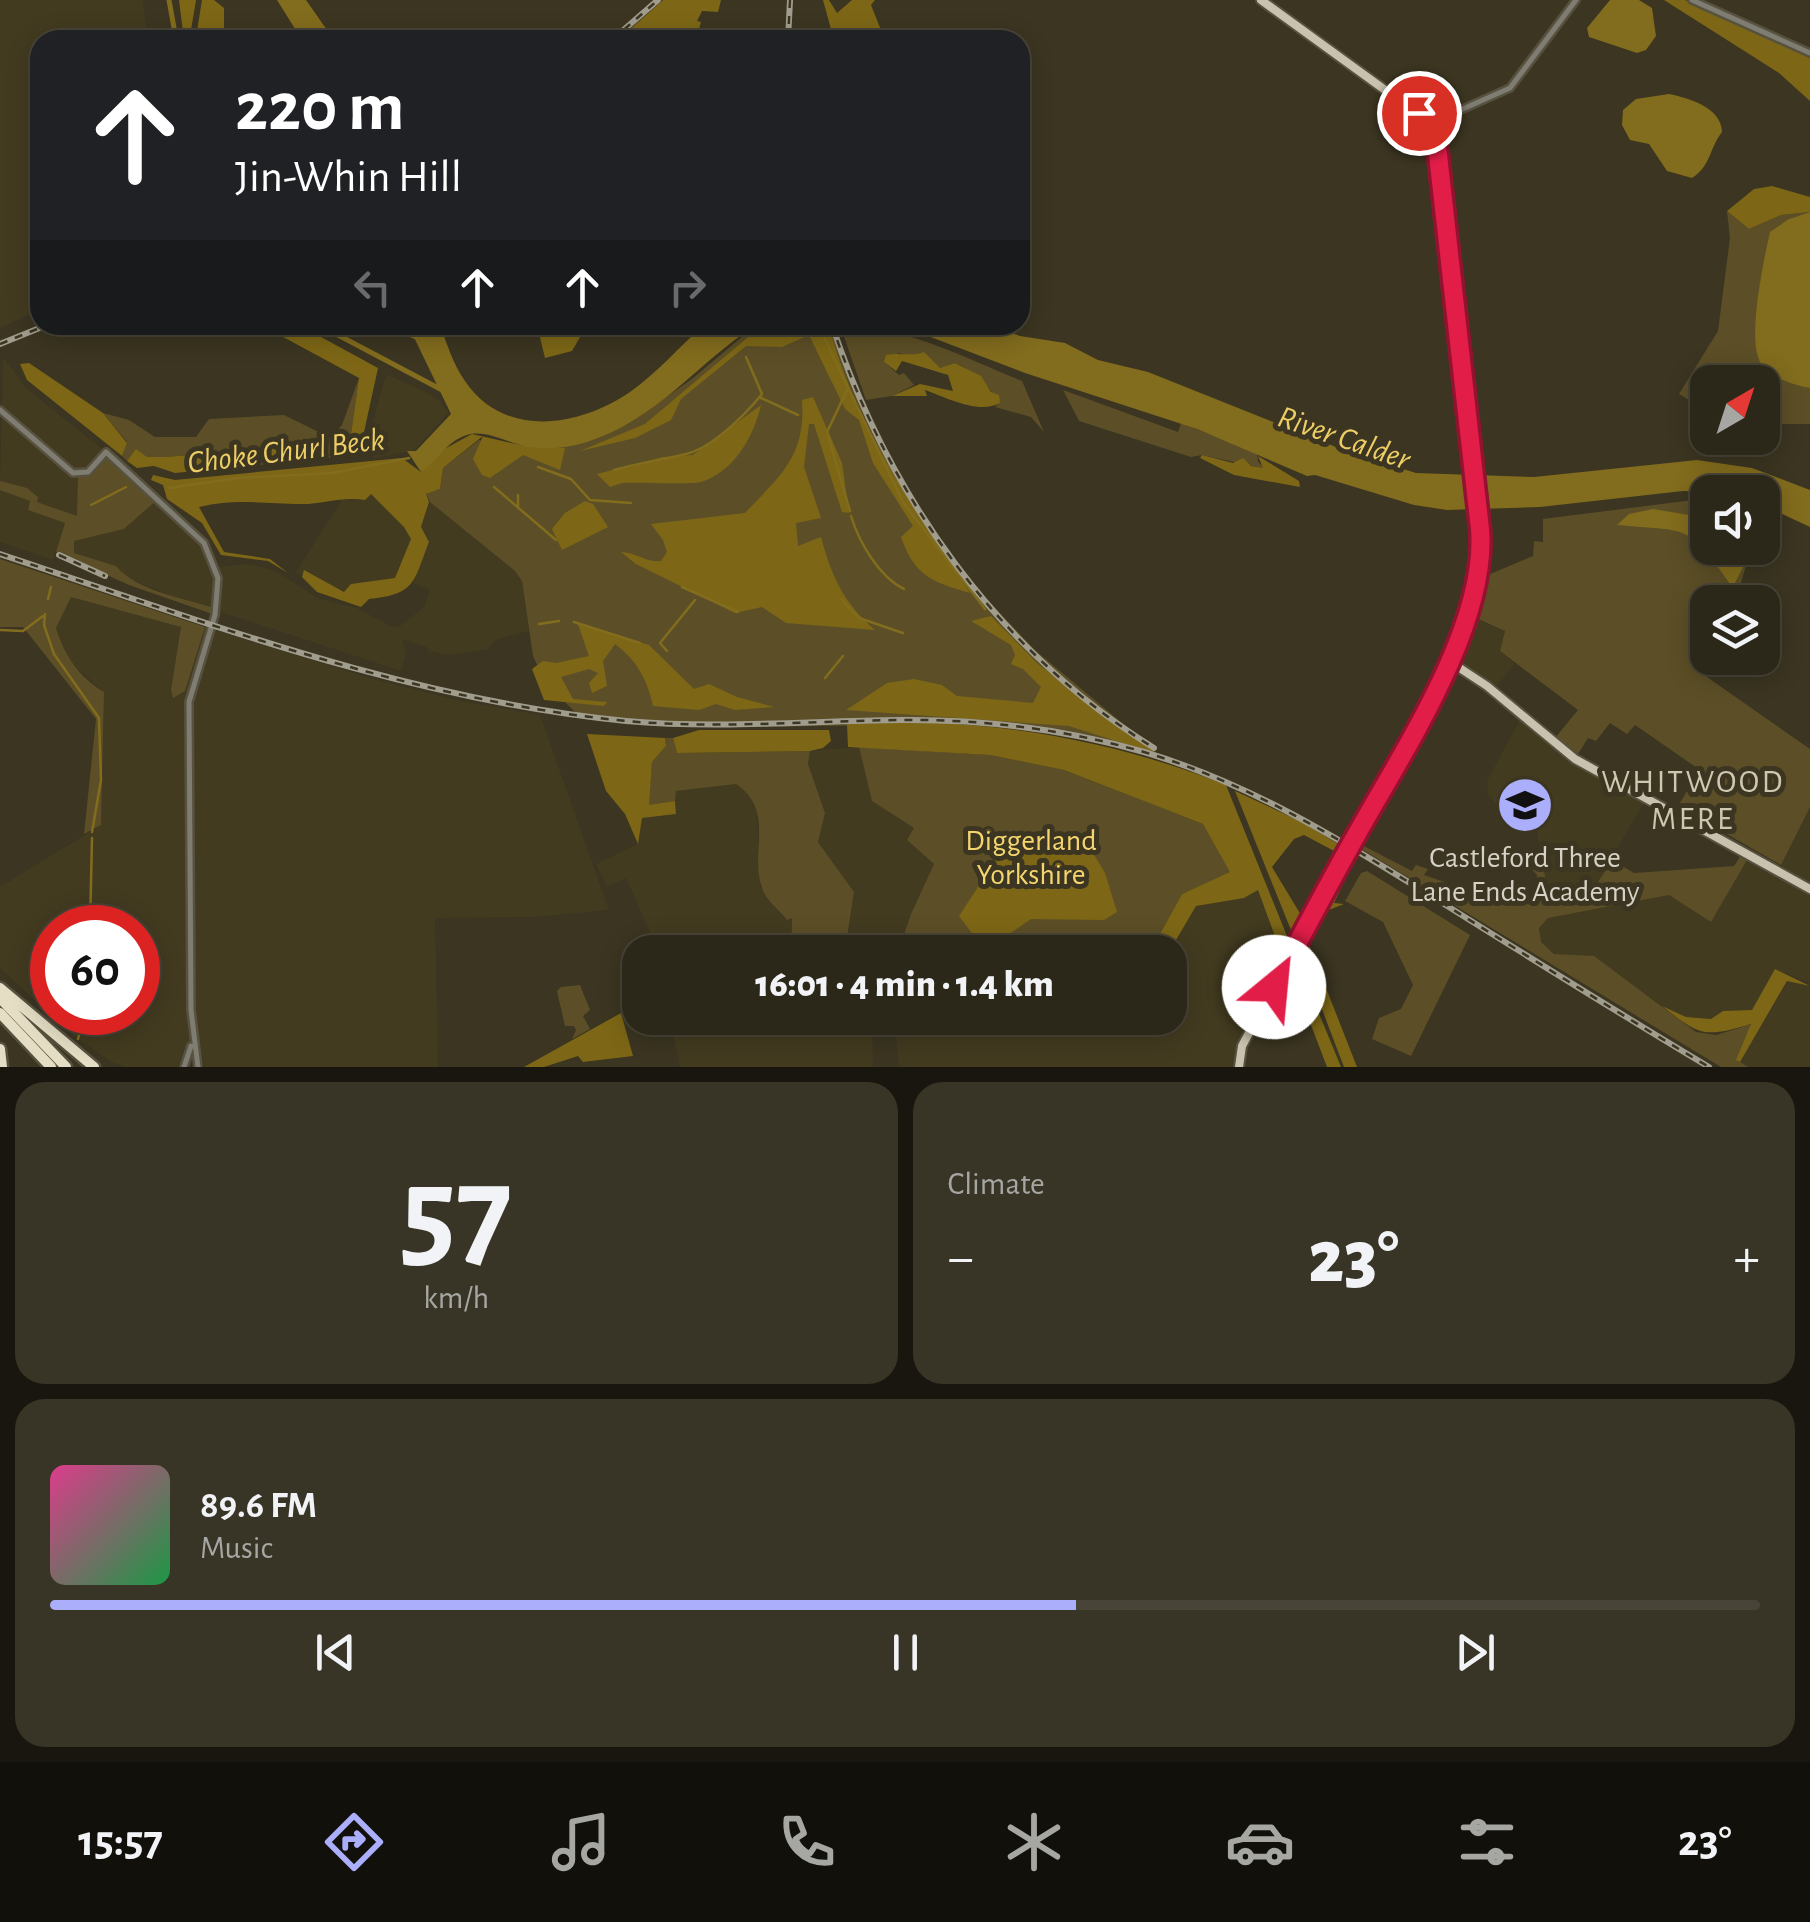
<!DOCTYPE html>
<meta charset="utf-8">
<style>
:root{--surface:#2c2819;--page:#383426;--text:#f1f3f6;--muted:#a6a6a2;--line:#484438;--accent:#abaffb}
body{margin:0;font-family:"Alegreya Sans",sans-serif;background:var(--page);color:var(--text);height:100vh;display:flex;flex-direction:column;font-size:38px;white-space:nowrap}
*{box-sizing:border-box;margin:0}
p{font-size:32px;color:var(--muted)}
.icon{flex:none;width:55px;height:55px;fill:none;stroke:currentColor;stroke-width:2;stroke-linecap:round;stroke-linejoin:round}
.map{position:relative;height:1067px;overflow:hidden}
.side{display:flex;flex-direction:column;gap:15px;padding:15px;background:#18160e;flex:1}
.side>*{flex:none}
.banner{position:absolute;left:30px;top:30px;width:1000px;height:305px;border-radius:30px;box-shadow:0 5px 25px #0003,0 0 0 2px var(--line);background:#202124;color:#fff;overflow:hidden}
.needle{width:65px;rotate:39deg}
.fabs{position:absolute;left:1690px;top:365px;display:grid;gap:20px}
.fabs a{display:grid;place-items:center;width:90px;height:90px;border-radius:20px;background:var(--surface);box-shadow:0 5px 25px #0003,0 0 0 2px var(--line);font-size:50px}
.speed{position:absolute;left:30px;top:905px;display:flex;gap:20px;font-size:50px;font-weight:700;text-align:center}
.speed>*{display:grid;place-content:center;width:130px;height:130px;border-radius:50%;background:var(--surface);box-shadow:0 5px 25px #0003,0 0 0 2px var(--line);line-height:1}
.speed .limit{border:15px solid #d22;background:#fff;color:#111}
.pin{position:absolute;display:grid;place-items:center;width:85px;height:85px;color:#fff;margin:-42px;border:5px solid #fff;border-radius:50%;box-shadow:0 2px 10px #0007}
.me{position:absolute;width:110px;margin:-55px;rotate:28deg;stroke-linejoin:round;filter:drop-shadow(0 0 8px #0008)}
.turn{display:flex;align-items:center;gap:35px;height:210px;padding:0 40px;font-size:45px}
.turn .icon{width:130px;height:130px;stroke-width:2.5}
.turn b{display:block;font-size:70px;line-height:85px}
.lanes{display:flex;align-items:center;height:95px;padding:0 40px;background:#0003;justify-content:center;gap:50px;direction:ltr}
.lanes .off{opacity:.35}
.big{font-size:75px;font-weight:800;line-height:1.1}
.side .tile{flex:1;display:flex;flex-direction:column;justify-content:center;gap:15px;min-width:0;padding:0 35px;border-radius:30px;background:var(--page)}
.side .dial{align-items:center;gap:0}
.dial b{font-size:130px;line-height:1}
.song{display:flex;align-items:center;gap:30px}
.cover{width:120px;height:120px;border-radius:15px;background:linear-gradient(135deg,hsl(330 70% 55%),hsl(140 70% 35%))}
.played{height:10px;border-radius:5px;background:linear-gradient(90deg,var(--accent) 60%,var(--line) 60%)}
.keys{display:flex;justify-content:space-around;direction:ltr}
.heat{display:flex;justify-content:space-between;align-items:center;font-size:55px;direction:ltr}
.side .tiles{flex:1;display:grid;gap:15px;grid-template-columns:1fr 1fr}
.tile:last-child{grid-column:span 2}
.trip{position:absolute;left:622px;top:935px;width:565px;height:100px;border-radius:30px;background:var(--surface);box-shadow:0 5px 25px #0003,0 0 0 2px var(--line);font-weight:800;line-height:100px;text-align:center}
.dock{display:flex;height:160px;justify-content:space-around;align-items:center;background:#12100a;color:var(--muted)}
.dock .icon{width:70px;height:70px}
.dock .active{color:var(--accent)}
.dock b{font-size:45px;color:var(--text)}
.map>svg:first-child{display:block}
.built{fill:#433b20;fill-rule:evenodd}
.green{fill:#5c4f27}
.forest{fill:#7d6716}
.water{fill:#826c1d}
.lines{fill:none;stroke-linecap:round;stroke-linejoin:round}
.stream{stroke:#826c1d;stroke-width:2.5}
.canal{stroke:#826c1d;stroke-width:5}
.tertiary-casing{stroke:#57513f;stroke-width:10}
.primary-casing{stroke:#57513f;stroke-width:12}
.motorway-casing{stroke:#57513f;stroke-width:15}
.tertiary{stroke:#7f7c72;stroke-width:5}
.primary{stroke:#c8c2ae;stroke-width:8}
.motorway{stroke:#e5dec5;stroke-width:10}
.rail-casing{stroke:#a19d8e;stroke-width:6}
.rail{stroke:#3b3521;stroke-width:2.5;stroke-dasharray:8;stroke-linecap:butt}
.primary-bridge-casing{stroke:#57513f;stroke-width:12;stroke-linecap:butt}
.primary-bridge{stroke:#c8c2ae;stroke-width:8}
.route-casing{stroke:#92132f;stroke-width:25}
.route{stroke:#e11d48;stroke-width:18}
.labels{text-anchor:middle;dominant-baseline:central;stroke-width:10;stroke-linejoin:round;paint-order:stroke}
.park-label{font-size:30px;fill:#f5d66e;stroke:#3b3521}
.poi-label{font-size:30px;fill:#d5d1c5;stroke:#3b3521}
.water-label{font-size:32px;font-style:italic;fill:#edcd65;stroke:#3b3521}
.neighbourhood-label{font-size:32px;letter-spacing:2.5px;fill:#cfc7af;stroke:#3b3521}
</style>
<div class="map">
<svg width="1810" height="1067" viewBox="0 0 1810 1067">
<rect width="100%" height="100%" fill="#3b3521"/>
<!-- built -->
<path class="built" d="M0,0H143L147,35L130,40H40V310L0,328Z
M3,357L27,389L106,452L78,517L37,502L0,481Z
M386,374L426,392L440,401L448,413L415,450L375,458L365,451Z
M0,490L31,501L28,510L65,523L53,560L0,542Z
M371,493L405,527L411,539L395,578L352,584L344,592L305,571L302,575L296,572L342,500H364Z
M158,499L204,543L216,567L247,564L273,570L320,599L357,608L392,627L400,626L424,607L430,590L413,583L429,543L421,527L430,502L515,571L522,581L529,631L497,639L488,649L448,655L428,651V648L402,639L406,654L401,671L169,595L121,575L116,566L74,553L73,541L124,529Z
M71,597L182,627L171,690L173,698L185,691L205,627L373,679L456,700L540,715L609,910L534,917L435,918L438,1067H205L200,1049L185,1047L178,1067H125L112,1062L71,1034L0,968V887L101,825L104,692L72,664L60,639L56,628ZM52,928H138V1012H52Z
M1470,616L1505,631L1500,651L1515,664L1496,687L1456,661Z
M1520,719L1571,762L1646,799L1596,885L1547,895L1536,824L1511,819L1488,795L1487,781Z
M859,747L872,801L914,828L908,841L934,864L911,914L898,952H856L846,944L854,892L818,842L825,813L808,764L810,751Z
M736,784L748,792L757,811L760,886L786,919L792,918L791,952H652L649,930L626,878L607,886L596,864L638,844L642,818L676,814L675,791Z
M1810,807V983L1775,969L1752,1010L1723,1011L1712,1019L1686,1017L1662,1006L1594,957L1555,954L1540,942L1539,927L1548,918L1669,895L1711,922L1747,860L1776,875Z
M1258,890L1284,961L1237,1045L1234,1067H899L896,1034L901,1027L1170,1018L1169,952L1196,906L1244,898Z
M1788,981L1810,986V1067H1748L1740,1062Z
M662,1018H872L873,1067H680L670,1022Z"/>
<!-- green -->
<path class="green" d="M1727,211L1749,229L1781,215L1810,212L1789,219C1780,250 1746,339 1761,364C1769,377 1796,386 1810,388V424H1763L1762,382H1708L1707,411L1679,394L1718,331L1730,238Z
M756,325H829L890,460L941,541L979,591L1036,651L1145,742L1142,754L1065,735L965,724L749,727L582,719L545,682L533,656L522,581L515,571L430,502L426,494L440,489L443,468L479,440L529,447L643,413L692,379Z
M840,325C903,325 965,358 1022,381L1044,432L1031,417L995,407L1000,402C985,384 978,372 955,363L941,368L899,353L884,362L899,375L904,373L914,385L892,396L866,400Z
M359,378L350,441L166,457H147L136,450L127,461L122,456L127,442L103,413L129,420L155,437H196L209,419L284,415L331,438L342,425Z
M1063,390L1178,432L1181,423L1257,453L1258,462L1266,469L1202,455L1191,457L1079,421Z
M106,452L158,499L124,529L74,541V553L116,566C138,592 183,597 216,609L215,615L129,585L56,552L65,523L28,510L30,501L0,490V481L27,488L38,497L37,502L77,516L78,474L88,472Z
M1693,500L1707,501L1708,548H1751L1737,597L1740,602H1708V658H1717L1704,675L1810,749V807L1781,865L1678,806L1700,770L1635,725L1627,734L1610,723L1596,741L1588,738L1578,754L1555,738L1578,710L1500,651L1505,631L1476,618L1490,574L1533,556L1534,541L1543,542V519Z
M0,559L205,627L185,691L173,698L171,690L181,627L71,597L56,628C65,656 78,676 104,692L101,825L84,834L96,719L23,627H0Z
M665,738H673L677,753L810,751L808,764L825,813L818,842L854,892L846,944L853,951L791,952L792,918L787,920C779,909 766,901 762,888C749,852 776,811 736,784L676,791L675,801L648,806L652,762L666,746Z
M859,747L990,755L1064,770L1203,824L1231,872L1182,894L1150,952H898L911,914L934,864L907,840L914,828L872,801Z
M1360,844L1412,871L1416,865L1428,869L1424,875C1462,889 1495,895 1535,894L1537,875L1527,864L1540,846L1548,895L1596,885L1612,860L1634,873L1734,866L1741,855L1747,860L1711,922L1669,895L1548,918L1539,928L1541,942L1554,954L1594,956L1696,1032L1716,1035L1752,1024L1737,1060L1748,1067H1721L1358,847Z
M1367,871L1470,935L1411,1056L1372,1039L1379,1018L1401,1009L1413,985L1383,922L1345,901L1361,873Z
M580,985L590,1010L583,1016L590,1029L572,1039L576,1030L574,1026H565L557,991L561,987Z"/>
<!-- forest -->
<path class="forest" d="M179,0H196L191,30L196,37L202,0H214L224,8V40H184Z
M663,0H721L718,12L702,11L697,21L701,22L696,40H618Z
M823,0H829L837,13L852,0H875L871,5L885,40H834Z
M1664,0H1685L1810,58V101L1779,73Z
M1772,186L1810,197V212L1781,215L1749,229L1727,211L1754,189Z
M261,325H299L378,368L359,455L175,473L154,466L137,468L127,461L136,449L147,457H166L350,441L359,378Z
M537,325H587L572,351L545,358Z
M771,325H829C854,425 915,508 970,593C933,582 915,577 901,537L913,526L873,463L859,420L845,409L809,335L782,347L746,346L681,399L671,420L635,438L580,451L645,424L753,333Z
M924,352L940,368L955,363L981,376L991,392L999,395L1000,403C979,415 945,397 925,390L927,396H892L920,384L953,391L948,375L902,361L896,371L884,362L886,355C900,352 911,357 924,352Z
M29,363L103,413L127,443L122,456L27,380L20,364Z
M813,397L842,463L849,513L842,512L814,424H809L804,467L821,518L796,523L798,546L821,537C831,575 844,604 875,630L786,623L762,607L735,613L636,564L621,552C636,552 645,563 661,561L667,552L663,540L651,524L745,513C781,475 806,456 802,400Z
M761,405C754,436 734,472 701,482C689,485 639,482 622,483L610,487L597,474L663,457L693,455Z
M472,434L529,447L565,448L560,470L523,455L490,478L482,475L473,459L483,436L443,468L440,489L426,494L429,502L421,527L429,542C413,583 416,594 369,599L361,607L317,592L302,577L304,570L344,592L351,584L395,578L411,539L404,527L371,494L365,500C344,496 323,504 302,504C264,504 238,498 199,507L224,552L270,559L288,573L268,561L221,555L202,523L167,499L163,485L151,480L153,475L175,480L402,458L421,472L437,453Z
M1202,455L1233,463L1243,458L1251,466L1263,468L1258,456L1299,481L1300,487L1234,475L1200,458Z
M585,501L593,504L608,527L562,550L552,529L565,513Z
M991,616L1038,664L1157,754L1069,726L846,710L887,683L914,679L942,685L957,696L1033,703L1041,687L1023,669L1011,664L1015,655L1011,645L971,621Z
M578,624L649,645L694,689L709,684L737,697L774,707L735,710L716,704L699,710L653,706C648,681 636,659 615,644L603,661L607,686L592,693L589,683L598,673L589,669L561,677L573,699L607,702L604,706L544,700L532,669L543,661L556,663L589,656Z
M922,722C1029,726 1127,746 1226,785L1291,946L1284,961L1258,890L1244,898L1196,906L1169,952H1150L1182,894L1230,872L1203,824L1064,770L990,755L848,747L847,724Z
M699,730H829L831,741L823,748L810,751L677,753L673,738Z
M587,734L665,738L666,746L652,762L649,805L675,801L676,814L642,818L638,844L625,814L606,791Z
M1235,791L1302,822L1343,847L1336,852L1304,835L1294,839L1272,867L1304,920L1295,940Z
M1005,838L1068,843L1093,853L1105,873L1117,912L1104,920L1031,919L992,946L980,944L959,916L997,858L995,852Z
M1338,877L1345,880L1334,903L1344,904L1321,913L1308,942L1357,1067H1344L1299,949Z
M1295,955L1341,1067H1327L1290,970Z
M1775,969L1810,986L1787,981L1740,1062L1736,1060L1751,1024C1704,1038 1700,1036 1662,1006L1686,1017L1711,1019L1723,1011L1752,1010Z
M621,1013L633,1056L583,1062L578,1056L544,1067H524Z
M914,1018H1131L1021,1025L901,1027Z"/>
<!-- water -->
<path class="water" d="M277,0H306L334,40H302Z
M1610,0H1639L1652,8L1656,36L1646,50L1637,53L1589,37L1587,28Z
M1669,94C1689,98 1722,108 1722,132C1709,149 1711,166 1692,178L1667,171L1649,144L1630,140L1622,125L1623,110L1636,99Z
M1810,212V388C1796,386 1769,377 1761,364C1746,340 1764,260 1770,232L1789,219Z
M408,325H440C447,344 453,364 465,381C504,439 579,427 630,392C657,373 679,347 704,325H756C697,363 658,419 587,442C568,448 547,450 527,447C508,443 486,429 467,435C446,441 437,462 421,472L407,451H416L451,414Z
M899,325H991L1020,336L1065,343L1098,360L1148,372L1346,451L1416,473L1534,477L1697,460L1752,468L1810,490V527L1763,505L1762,492L1683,491L1540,507L1447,510L1414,505L1315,475L1307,476L1197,429L1025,373Z
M1653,509L1695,516L1707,523L1708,548H1746V561L1735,583L1730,584C1687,521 1687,532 1617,525L1629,514Z"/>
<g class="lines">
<!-- stream -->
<path class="stream" d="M815,325L822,333L903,502L985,609
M847,390L827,432L850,511
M761,398L798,415
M538,467L571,479L590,500L631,503
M614,470C638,463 662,460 686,454C712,448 745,415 762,394L746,357
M494,487L556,540
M169,488L238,478L332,473L409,458
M518,495V507
M91,505L126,487
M851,516C859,542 879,577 904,589
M682,587L738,612
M48,599L51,587
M841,599L859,618L903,633
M45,614L44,625L54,654L99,718L101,780L92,832
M574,622L640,643
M539,624L559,621
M0,630L23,631L43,616
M667,651L660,643L695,600
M825,678L843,656
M90,928L92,838
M78,1039L85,1012"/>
<!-- canal -->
<path class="canal" d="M169,0L174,28
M319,325L444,391
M391,325L416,337"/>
<!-- tertiary casing -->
<g class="tertiary-casing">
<path id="tertiary" d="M1692,0L1810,53
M1429,124L1510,88L1576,0
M0,410L73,473L88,472L106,452L204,543L218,578L215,615L189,702L191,1010L198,1067
M184,1067L191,1046"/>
</g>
<!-- primary casing -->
<g class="primary-casing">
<path id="primary" d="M1261,0L1425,119L1437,146L1480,529C1486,633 1403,750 1355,838
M1449,661L1487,686L1575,759L1810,889
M1239,1067L1242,1046L1344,856"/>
</g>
<!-- motorway casing -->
<g class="motorway-casing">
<path id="motorway" d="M0,988L94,1067
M0,998L66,1067
M0,1013L51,1067
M0,1049L2,1067"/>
</g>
<!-- tertiary -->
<use href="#tertiary" class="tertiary"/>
<!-- primary -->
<use href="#primary" class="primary"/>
<!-- motorway -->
<use href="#motorway" class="motorway"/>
<!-- rail casing -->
<g class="rail-casing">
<path id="rail" d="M612,40L658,0
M788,40L790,0
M832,325C889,497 998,651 1154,748
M0,344L47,325
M0,554C205,622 409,700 626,721C717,729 808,721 900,720C982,719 1064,729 1144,752C1255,785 1347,844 1444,904C1532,959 1620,1014 1709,1067
M59,555L105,576"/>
</g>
<!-- rail -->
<use href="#rail" class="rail"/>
<!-- primary-bridge casing -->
<g class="primary-bridge-casing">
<path id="primary-bridge" d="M1344,856L1355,838"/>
</g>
<!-- primary-bridge -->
<use href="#primary-bridge" class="primary-bridge"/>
</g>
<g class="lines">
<!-- route casing -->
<g class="route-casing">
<path id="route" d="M1274,987C1302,935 1329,883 1358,832C1404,750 1488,624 1480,529L1437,146L1433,131L1419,113"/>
</g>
<!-- route -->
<use href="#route" class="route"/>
</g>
<!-- icons -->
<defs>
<g id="school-disc" transform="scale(2.875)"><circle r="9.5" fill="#abaffb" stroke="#3b3521"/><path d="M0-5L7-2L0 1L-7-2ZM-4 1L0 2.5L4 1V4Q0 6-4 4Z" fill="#111"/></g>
</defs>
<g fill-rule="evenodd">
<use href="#school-disc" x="1525" y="805"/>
</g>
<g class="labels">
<!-- park labels -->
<g class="park-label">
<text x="1031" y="841">Diggerland<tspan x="1031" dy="34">Yorkshire</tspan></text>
</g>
<!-- poi labels -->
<g class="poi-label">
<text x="1525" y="858">Castleford Three<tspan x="1525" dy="34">Lane Ends Academy</tspan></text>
</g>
<!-- water labels -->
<g class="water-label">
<text transform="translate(1344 438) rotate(19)">River Calder</text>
<text transform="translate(286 451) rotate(-7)">Choke Churl Beck</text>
</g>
<!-- neighbourhood labels -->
<g class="neighbourhood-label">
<text x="1693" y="782">WHITWOOD<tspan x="1693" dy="37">MERE</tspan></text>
</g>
</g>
</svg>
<div class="fabs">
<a><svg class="needle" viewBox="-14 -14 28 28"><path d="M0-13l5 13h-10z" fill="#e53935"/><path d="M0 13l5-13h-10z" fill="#a6a6a2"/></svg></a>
<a><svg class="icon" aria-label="sound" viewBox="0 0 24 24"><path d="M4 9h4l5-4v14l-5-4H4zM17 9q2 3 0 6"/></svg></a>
<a><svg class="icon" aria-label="layers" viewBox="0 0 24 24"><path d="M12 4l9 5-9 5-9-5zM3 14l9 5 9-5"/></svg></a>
</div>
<div class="speed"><div class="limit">60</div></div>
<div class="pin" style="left:1419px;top:113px;background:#d93025"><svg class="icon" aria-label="arrive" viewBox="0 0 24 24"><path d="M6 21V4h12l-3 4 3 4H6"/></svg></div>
<svg class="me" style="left:1274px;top:987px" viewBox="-20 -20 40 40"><circle r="19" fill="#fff"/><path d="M0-13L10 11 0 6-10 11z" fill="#e11d48"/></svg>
<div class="trip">16:01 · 4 min · 1.4 km</div>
<div class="banner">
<div class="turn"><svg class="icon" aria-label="ahead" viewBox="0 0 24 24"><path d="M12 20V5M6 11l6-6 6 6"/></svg><div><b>220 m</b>Jin-Whin Hill</div></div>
<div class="lanes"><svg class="icon off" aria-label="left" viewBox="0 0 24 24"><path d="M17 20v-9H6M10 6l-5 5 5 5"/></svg><svg class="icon" aria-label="ahead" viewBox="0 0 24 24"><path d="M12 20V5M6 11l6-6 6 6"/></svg><svg class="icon" aria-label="ahead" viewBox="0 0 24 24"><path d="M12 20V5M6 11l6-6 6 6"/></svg><svg class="icon off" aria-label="right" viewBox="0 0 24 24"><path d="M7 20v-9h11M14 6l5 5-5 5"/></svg></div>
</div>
</div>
<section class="side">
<div class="tiles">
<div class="tile dial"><b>57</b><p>km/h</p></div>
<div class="tile"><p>Climate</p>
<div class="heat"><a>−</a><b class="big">23°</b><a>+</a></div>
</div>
<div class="tile">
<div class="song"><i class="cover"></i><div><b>89.6 FM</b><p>Music</p></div></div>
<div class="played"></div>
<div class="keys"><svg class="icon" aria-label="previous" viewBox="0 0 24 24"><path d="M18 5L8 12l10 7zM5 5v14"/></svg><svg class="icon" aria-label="pause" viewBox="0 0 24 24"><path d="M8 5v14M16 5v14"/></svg><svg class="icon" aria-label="next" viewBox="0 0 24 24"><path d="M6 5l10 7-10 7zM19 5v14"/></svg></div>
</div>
</div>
</section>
<nav class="dock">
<b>15:57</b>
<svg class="icon active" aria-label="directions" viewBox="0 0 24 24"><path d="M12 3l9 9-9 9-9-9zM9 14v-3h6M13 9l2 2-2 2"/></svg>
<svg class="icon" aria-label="music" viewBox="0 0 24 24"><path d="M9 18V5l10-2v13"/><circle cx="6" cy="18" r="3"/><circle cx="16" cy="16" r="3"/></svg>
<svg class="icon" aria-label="phone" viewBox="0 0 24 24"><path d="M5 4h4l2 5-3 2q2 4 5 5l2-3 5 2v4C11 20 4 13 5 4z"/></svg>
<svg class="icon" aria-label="climate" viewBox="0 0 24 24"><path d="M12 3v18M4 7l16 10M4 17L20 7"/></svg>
<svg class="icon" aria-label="car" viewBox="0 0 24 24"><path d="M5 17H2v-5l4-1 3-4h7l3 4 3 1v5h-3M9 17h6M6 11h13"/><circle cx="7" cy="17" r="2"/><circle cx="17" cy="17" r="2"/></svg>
<svg class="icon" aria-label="filters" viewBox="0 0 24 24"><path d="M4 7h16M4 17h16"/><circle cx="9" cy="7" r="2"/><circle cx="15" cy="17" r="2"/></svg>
<b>23°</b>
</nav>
